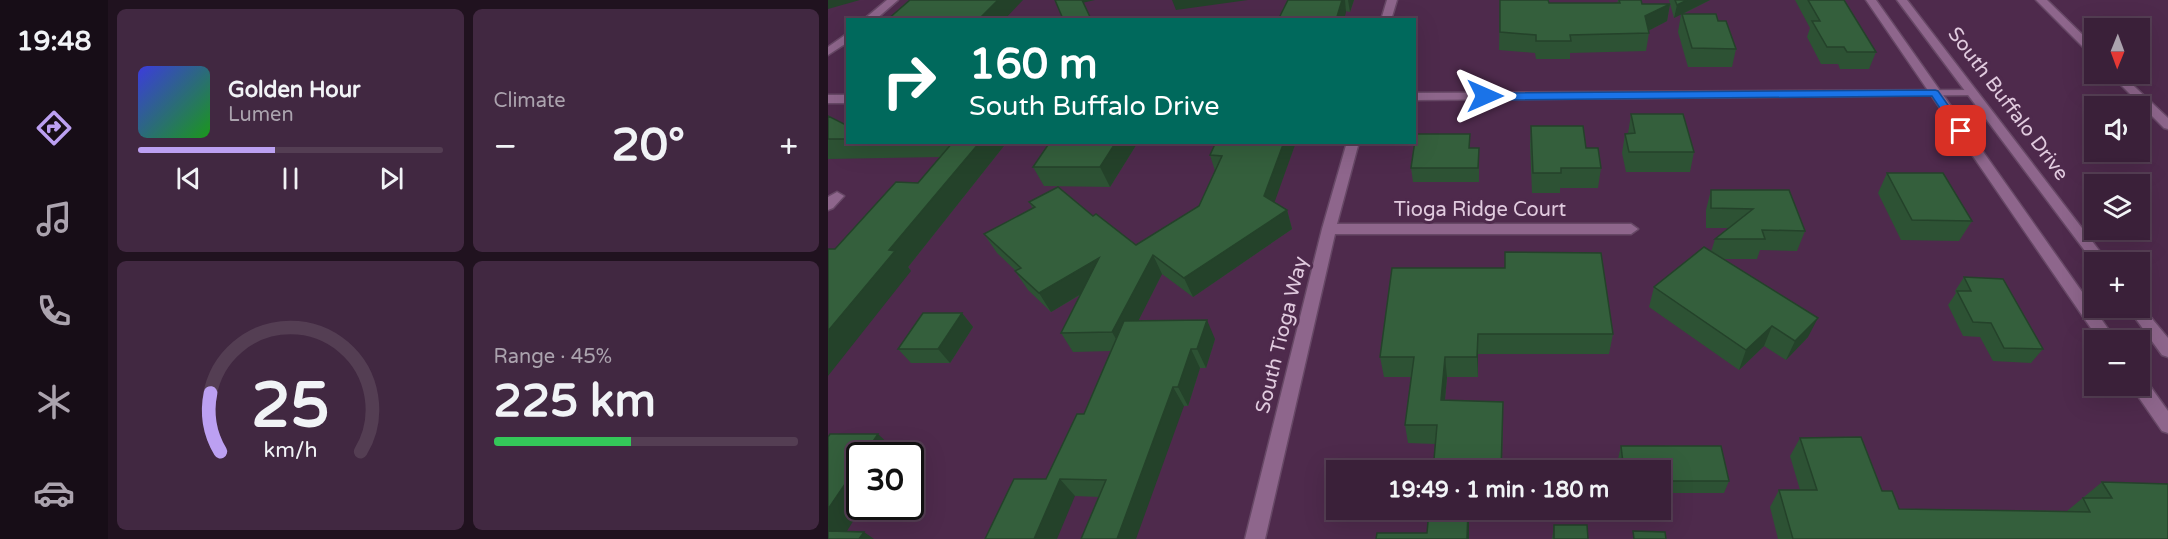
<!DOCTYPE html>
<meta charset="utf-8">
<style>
:root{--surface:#3a2039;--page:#412841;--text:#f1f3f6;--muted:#aba3ae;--line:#543e53;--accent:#bca0f2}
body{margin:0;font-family:"Varela Round",sans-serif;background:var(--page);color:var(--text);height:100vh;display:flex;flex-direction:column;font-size:22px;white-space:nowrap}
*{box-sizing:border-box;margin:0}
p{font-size:20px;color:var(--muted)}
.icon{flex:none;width:33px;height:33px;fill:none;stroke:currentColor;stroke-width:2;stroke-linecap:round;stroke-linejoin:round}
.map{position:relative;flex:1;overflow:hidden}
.panel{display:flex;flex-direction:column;gap:9px;padding:9px;background:#20121f;width:720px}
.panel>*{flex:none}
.top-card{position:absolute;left:18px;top:18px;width:570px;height:126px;border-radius:0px;box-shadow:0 6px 24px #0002,0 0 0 2px var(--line);background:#00695c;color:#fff;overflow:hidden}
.needle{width:39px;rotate:181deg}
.controls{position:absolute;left:1256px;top:18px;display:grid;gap:12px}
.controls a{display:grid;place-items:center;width:66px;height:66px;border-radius:0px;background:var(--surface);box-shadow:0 6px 24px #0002,0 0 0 2px var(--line);font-size:30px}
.speed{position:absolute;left:18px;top:442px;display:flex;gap:12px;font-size:30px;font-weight:700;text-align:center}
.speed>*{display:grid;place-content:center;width:78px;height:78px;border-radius:50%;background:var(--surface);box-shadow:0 6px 24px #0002,0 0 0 2px var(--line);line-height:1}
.speed .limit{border:3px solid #111;border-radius:9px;background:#fff;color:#111}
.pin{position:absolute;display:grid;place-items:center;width:51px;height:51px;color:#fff;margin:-26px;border-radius:12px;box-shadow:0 3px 9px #0006}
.me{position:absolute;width:66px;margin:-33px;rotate:90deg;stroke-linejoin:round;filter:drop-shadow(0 0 4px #0008)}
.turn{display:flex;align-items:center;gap:21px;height:126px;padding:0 24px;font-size:27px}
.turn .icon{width:78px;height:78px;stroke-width:2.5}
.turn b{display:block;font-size:42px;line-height:51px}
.big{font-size:45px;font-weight:700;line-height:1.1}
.panel .widget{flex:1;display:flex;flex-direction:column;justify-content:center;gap:9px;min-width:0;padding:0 21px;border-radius:9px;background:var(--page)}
.panel .dial{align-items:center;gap:0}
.dial svg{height:156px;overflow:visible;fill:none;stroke:var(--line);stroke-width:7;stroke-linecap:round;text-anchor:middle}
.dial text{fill:var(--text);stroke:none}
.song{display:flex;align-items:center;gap:18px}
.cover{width:72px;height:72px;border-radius:9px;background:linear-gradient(135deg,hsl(240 70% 55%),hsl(120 70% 35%))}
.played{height:6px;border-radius:3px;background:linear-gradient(90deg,var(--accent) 45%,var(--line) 45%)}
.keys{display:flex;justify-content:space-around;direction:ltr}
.heat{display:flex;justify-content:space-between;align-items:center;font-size:33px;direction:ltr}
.charge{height:9px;border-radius:4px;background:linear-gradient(90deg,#34c759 45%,var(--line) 0)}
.panel .tiles{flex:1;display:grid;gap:9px;grid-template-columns:repeat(2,1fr)}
.trip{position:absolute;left:498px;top:460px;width:345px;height:60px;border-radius:0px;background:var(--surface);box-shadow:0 6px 24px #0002,0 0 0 2px var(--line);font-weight:700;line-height:60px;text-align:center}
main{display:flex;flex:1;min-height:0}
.menu{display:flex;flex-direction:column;width:108px;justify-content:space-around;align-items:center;background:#170d17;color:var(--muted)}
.menu .icon{width:42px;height:42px}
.menu .active{color:var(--accent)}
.menu b{font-size:27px;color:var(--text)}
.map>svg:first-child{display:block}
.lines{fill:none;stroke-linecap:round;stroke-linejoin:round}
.minor-casing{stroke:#674866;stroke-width:3}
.secondary-casing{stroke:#674866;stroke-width:3}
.minor{fill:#8e668c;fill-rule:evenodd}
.secondary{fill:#8e668c;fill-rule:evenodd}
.wall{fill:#2d5234}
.shaded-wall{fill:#24422a}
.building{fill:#345f3c;stroke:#24422a;stroke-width:1.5}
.route{fill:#1a73e8;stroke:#114b97;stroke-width:1.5}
.labels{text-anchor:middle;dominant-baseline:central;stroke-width:6;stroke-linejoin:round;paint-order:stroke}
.street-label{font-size:20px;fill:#e1cbdf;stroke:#4e2a4c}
</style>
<main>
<nav class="menu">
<b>19:48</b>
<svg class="icon active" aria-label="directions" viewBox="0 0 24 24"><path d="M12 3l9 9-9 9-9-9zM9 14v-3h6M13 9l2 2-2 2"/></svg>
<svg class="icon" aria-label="music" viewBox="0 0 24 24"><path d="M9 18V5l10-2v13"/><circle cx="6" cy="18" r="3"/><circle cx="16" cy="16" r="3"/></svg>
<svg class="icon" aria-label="phone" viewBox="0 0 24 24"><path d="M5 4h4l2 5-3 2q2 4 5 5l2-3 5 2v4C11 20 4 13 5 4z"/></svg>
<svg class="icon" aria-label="climate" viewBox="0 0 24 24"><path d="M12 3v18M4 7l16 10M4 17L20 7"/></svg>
<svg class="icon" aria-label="car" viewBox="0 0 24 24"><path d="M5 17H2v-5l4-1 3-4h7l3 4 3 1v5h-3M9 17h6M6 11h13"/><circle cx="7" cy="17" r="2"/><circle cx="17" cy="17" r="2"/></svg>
</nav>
<section class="panel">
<div class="tiles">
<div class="widget">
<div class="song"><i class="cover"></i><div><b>Golden Hour</b><p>Lumen</p></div></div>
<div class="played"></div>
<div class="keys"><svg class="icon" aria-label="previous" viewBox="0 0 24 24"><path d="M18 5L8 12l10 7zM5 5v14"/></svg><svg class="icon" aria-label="pause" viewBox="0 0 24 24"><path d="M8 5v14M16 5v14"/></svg><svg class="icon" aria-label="next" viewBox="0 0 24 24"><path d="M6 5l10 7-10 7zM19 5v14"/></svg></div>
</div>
<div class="widget"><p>Climate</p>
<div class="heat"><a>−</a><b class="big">20°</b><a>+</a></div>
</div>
<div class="widget dial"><svg viewBox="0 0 100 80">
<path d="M14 69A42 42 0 1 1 86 69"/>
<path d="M14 69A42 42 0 0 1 9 39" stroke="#bca0f2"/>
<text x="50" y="56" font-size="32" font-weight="700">25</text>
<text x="50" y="72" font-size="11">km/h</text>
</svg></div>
<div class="widget"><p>Range · 45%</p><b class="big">225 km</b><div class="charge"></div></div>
</div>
</section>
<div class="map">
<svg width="1340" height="539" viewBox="0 0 1340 539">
<rect width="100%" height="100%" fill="#4e2a4c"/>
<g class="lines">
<!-- minor casing -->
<g class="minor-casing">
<path id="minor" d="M59,0H70L47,20H35Z
M559,0H569L563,20H553Z
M1208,0H1219L1266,46V55L1262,54Z
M20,33V42L0,55V47Z
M1282,74H1293L1340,118V129L1336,128Z
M1143,90L1147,91V95L586,100V93Z
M0,95H20V103H0Z
M519,142H531L509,224H803L810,229L803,234H507L437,539H417L494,229Z
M9,192L16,196L5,208L0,210V197Z"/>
</g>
<!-- secondary casing -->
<g class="secondary-casing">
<path id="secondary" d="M1038,0H1048L1288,340H1271Z
M1069,0H1079L1280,262L1266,263Z
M1311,303L1340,338V357L1334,355L1300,308H1311Z
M1311,377L1317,379L1340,411V433L1334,431L1305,389L1303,386H1311Z"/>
</g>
<!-- minor -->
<use href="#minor" class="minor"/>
<!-- secondary -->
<use href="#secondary" class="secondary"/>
</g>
<!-- wall -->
<path class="wall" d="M460,0H526L522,12Z
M672,0L721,3H789L790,0H813L814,4H842L839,21L820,31L821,33L818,51L742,53V59H708L707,53L671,50Z
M841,0H882L855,14L890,21L908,49L904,67H860L850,32L853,14L846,18Z
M967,0H1016L1048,52L1041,69H1012L1010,64H993L979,37L982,28Z
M803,114L866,152L862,172H798L794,153L797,134H800Z
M0,116L20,126V142H179L80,267L83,271L7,249L90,183L112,157L0,159Z
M703,126L758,148L773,168L770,188H732V193H704L702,145Z
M222,142H310L282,187L216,186L205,167Z
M388,142H468L446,202L459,210L464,229L365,297L334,274L310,321L387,339L378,368H372L360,406H356L271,497L247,496L218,479L256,414L283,351L245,352L233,333L252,295L223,312L200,290L187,271H188L169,253L156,234L205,209L201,202L265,216L308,245L371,206L387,171L382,155Z
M642,148H651V182H585L583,168Z
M1059,173L1144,221L1131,241L1073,240L1050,193Z
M883,190L977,231L969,251L932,250L929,259H895L980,337L958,360L936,346L911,370L821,307L826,287L883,252L887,239L900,228H878V210Z
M564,268L785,334L781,354H650V377H619L617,400L675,402L674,471H605L607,444L580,443L577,425L584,377H556L552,357Z
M1136,277L1215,349L1203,363L1165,361L1152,337L1135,336L1120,305L1128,293L1127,291Z
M134,313L145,327L122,363H83L70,349Z
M972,438L1054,491L1071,509L1239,511L1274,482L1340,539H950L942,507L951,490H972L962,456Z
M793,446L901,481L896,493H832V471H791L790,459Z
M601,510H654L653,520L641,519L599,533Z
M726,525L760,539H724Z"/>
<!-- shaded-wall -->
<path class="shaded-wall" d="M0,0H32L0,9Z
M170,0H195L176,20L151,19Z
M252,0H267L254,3Z
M344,0H420L348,10Z
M514,0H517L518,12L516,20H508Z
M520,0H526L522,12Z
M859,0H882L846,18L849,5Z
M842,4L839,21L814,34L817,16Z
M152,142H179L80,267L83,271L0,376V331L61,250Z
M288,142H310L282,187L272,167Z
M456,142H468L442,215L436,196Z
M459,210L464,229L365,297L356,278Z
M325,255L334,274L295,351L284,332Z
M271,258L281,277L223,312L211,293Z
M134,313L145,327L122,363L110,349Z
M990,318L980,337L958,360L967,341Z
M379,320L387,339L378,368L369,349Z
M944,326L936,346L911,370L918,350Z
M650,334V377L649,357Z
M363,349L372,368L360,406L350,387Z
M617,357L619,377L615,419L613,400Z
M345,387L356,406L308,539H289Z
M50,434L69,452L66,456H35Z
M32,462V507H34L14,539H0V509Z
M232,479L247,496L229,539H206Z
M640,510L641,519V539H639Z
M36,532L46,539H31Z"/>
<!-- building -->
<path class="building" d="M82,0H170L151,19H235L227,0H254L262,17L260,20H59Z
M460,0H514L508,20H450Z
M672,0H720L721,3H792L791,0H813L814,4H842L817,16L821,33L742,35L743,41H708V35L672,32Z
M847,0H859L849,5Z
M980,0H1016L1048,52H1019L1016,47H999L984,21H992Z
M854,14H888L890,21H898L908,49L864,48Z
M803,114H855L866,152H801L797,134L807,133Z
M0,116L20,126V139H0Z
M703,126H755L758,148H770L773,168H733V173H705Z
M588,134H642L641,148H651L650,168H583Z
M125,142H152L61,250L67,251L0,331V249H7L68,182L90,183Z
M222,142H288L272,167H205Z
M388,142H456L436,196L459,210L356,278L325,255L284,332L233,333L271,258L211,293L187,271L193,268L156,234L207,207L201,202L230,187L265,216L268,214L308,245L371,206L394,156L382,155Z
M1059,173H1115L1144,221L1084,220Z
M883,190H961L977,231L934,230L937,239H887L925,209L883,208Z
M876,247L990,318L967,341L944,326L918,350L826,287Z
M677,252L773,253L785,334H650L649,357H617L613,400L675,402L673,471H605L609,425H577L586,357H552L564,268H677Z
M1136,277L1175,279L1215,349L1176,348L1163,323L1145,322L1129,291H1143Z
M95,313H134L110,349H70Z
M379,320L369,349H363L350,387H345L289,539H253L278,480L232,479L206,539H157L186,479H218L249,414H256L296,321Z
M2,434H50L35,456H32V462L0,509V437Z
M1033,437L1054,491H1064L1071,509L1262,512L1255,498H1284L1274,482L1340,484V539H965L951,490H989L972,438Z
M793,446H893L901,481H832V471H796Z
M601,510H640L639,539H548L549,533H599Z
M726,525H759L760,539H726Z
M0,531L36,532L31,539H0Z
M805,531L837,532L838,539H806Z"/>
<!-- route -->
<path class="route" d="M1107,90L1110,91L1137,129V134H1129L1104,96L657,100L652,96L657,93Z"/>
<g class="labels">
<!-- street labels -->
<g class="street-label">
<text transform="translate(1180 104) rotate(53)">South Buffalo Drive</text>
<text x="652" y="210">Tioga Ridge Court</text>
<text transform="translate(454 335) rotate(-76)">South Tioga Way</text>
</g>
</g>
</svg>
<div class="controls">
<a><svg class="needle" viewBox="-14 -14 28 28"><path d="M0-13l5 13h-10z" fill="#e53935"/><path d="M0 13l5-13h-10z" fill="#aba3ae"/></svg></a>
<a><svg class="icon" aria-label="sound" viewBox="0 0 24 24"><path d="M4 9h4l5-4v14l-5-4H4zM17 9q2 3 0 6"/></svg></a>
<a><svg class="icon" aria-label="layers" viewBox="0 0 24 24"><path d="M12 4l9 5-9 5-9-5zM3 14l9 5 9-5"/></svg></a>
<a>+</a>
<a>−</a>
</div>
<div class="speed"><div class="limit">30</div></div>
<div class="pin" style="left:1133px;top:131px;background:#d93025"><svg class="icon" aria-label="arrive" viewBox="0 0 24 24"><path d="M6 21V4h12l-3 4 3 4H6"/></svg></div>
<svg class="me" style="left:657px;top:96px" viewBox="-20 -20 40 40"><path d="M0-17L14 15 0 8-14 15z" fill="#1a73e8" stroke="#fff" stroke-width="4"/></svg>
<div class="trip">19:49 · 1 min · 180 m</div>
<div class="top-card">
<div class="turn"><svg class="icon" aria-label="right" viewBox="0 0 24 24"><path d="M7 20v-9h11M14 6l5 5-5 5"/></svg><div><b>160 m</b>South Buffalo Drive</div></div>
</div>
</div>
</main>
